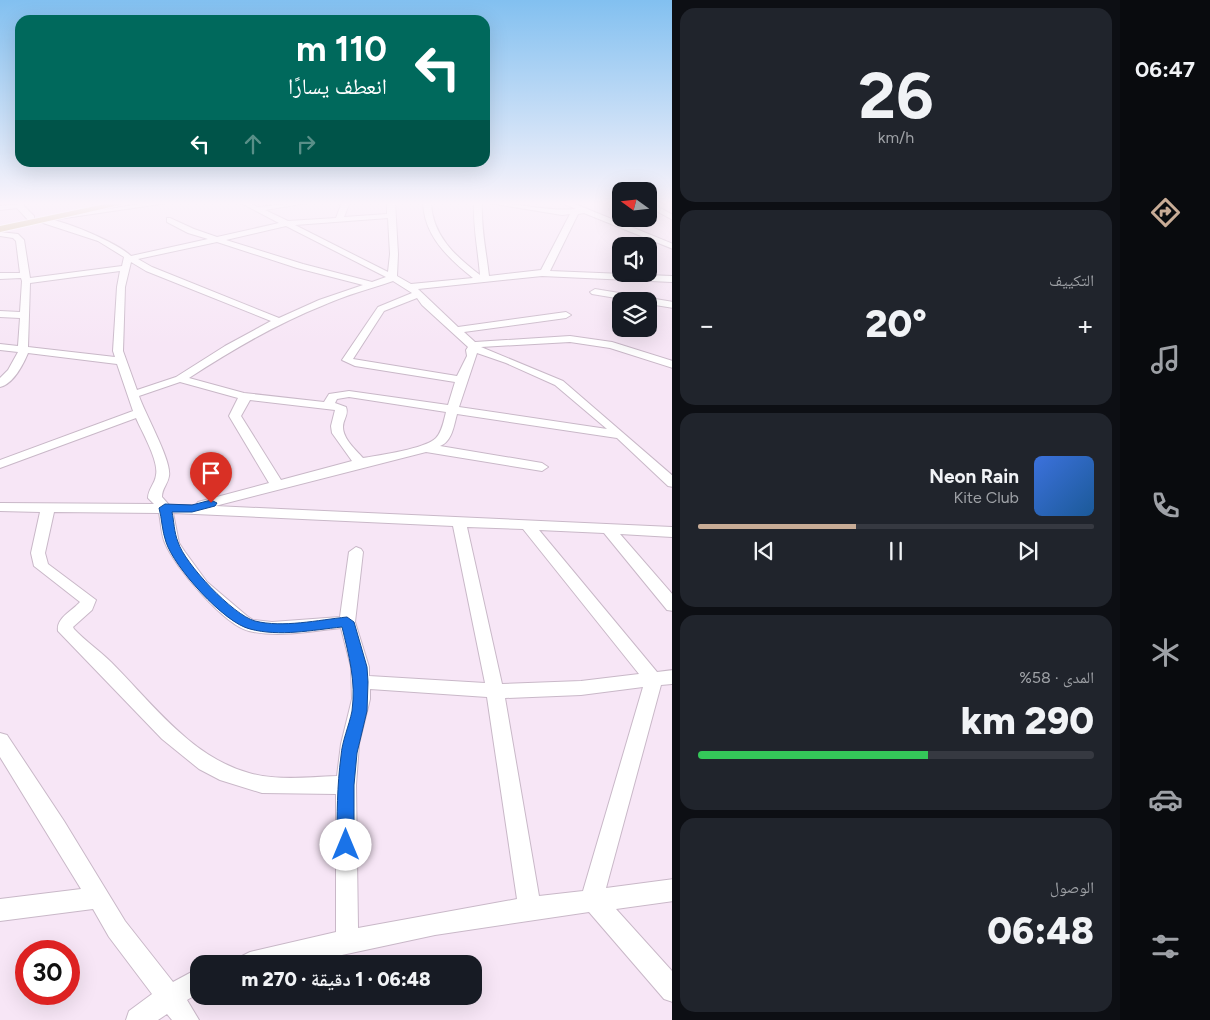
<!DOCTYPE html>
<html lang="ar">
<meta charset="utf-8">
<style>
:root{--surface:#171b24;--page:#20242c;--text:#f1f3f6;--muted:#9ea1a6;--line:#363941;--accent:#c8ac96}
body{margin:0;font-family:Figtree,"Noto Naskh Arabic",sans-serif;background:var(--page);color:var(--text);direction:rtl;height:100vh;display:flex;flex-direction:column;font-size:19px;white-space:nowrap}
*{box-sizing:border-box;margin:0}
p{font-size:16px;color:var(--muted)}
.icon{flex:none;width:28px;height:28px;fill:none;stroke:currentColor;stroke-width:2;stroke-linecap:round;stroke-linejoin:round}
.map{position:relative;flex:1;overflow:hidden;direction:ltr}
.panel{display:flex;flex-direction:column;gap:8px;padding:8px;background:#0d0f14;width:448px}
.panel>*{flex:none}
.guide{position:absolute;left:15px;top:15px;width:475px;height:152px;border-radius:15px;box-shadow:0 5px 20px #0002;direction:rtl;background:#00695c;color:#fff;overflow:hidden}
.needle{width:32px;rotate:285deg}
.buttons{position:absolute;left:612px;top:182px;display:grid;gap:10px}
.buttons a{display:grid;place-items:center;width:45px;height:45px;border-radius:10px;background:var(--surface);box-shadow:0 5px 20px #0002;font-size:25px}
.speed{position:absolute;left:15px;top:940px;display:flex;gap:10px;font-size:25px;font-weight:700;text-align:center}
.speed>*{display:grid;place-content:center;width:65px;height:65px;border-radius:50%;background:var(--surface);box-shadow:0 5px 20px #0002;line-height:1}
.speed .limit{border:8px solid #d22;background:#fff;color:#111}
.pin{position:absolute;display:grid;place-items:center;width:42px;height:42px;color:#fff;margin:-51px -21px;border-radius:50% 50% 50% 0;rotate:-45deg;box-shadow:0 0 5px #0007}
.pin .icon{rotate:45deg}
.me{position:absolute;width:55px;margin:-28px;rotate:0deg;stroke-linejoin:round;filter:drop-shadow(0 0 4px #0008)}
.turn{display:flex;align-items:center;gap:18px;height:105px;padding:0 20px;font-size:22px}
.turn .icon{width:65px;height:65px;stroke-width:2.5}
.turn b{display:block;font-size:35px;line-height:42px}
.lanes{display:flex;align-items:center;height:48px;padding:0 20px;background:#0003;justify-content:center;gap:25px;direction:ltr}
.lanes .off{opacity:.35}
.big{font-size:38px;font-weight:800;line-height:1.1}
.panel .card{flex:1;display:flex;flex-direction:column;justify-content:center;gap:8px;min-width:0;padding:0 18px;border-radius:15px;background:var(--page)}
.panel .dial{align-items:center;gap:0}
.dial b{font-size:65px;line-height:1}
.song{display:flex;align-items:center;gap:15px}
.cover{width:60px;height:60px;border-radius:8px;background:linear-gradient(135deg,hsl(220 70% 55%),hsl(210 70% 35%))}
.played{height:5px;border-radius:2px;background:linear-gradient(90deg,var(--accent) 40%,var(--line) 40%)}
.keys{display:flex;justify-content:space-around;direction:ltr}
.heat{display:flex;justify-content:space-between;align-items:center;font-size:28px;direction:ltr}
.charge{height:8px;border-radius:4px;background:linear-gradient(90deg,#34c759 58%,var(--line) 0)}
.trip{position:absolute;left:190px;top:955px;width:292px;height:50px;border-radius:15px;background:var(--surface);box-shadow:0 5px 20px #0002;font-weight:800;line-height:50px;text-align:center;direction:rtl}
main{display:flex;flex:1;min-height:0}
.tabs{display:flex;flex-direction:column;width:90px;justify-content:space-around;align-items:center;background:#090b0e;color:var(--muted)}
.tabs .icon{width:35px;height:35px}
.tabs .active{color:var(--accent)}
.tabs b{font-size:22px;color:var(--text)}
.map>svg:first-child{display:block}
.lines{fill:none;stroke-linecap:round;stroke-linejoin:round}
.minor-casing{stroke:#c9b8c8;stroke-width:2}
.major-casing{stroke:#fff;stroke-width:2}
.minor{fill:#fff;fill-rule:evenodd}
.major{fill:#cec08f;fill-rule:evenodd}
.route{fill:#1a73e8;stroke:#114b97}
</style>
<main>
<nav class="tabs">
<b>06:47</b>
<svg class="icon active" aria-label="directions" viewBox="0 0 24 24"><path d="M12 3l9 9-9 9-9-9zM9 14v-3h6M13 9l2 2-2 2"/></svg>
<svg class="icon" aria-label="music" viewBox="0 0 24 24"><path d="M9 18V5l10-2v13"/><circle cx="6" cy="18" r="3"/><circle cx="16" cy="16" r="3"/></svg>
<svg class="icon" aria-label="phone" viewBox="0 0 24 24"><path d="M5 4h4l2 5-3 2q2 4 5 5l2-3 5 2v4C11 20 4 13 5 4z"/></svg>
<svg class="icon" aria-label="climate" viewBox="0 0 24 24"><path d="M12 3v18M4 7l16 10M4 17L20 7"/></svg>
<svg class="icon" aria-label="car" viewBox="0 0 24 24"><path d="M5 17H2v-5l4-1 3-4h7l3 4 3 1v5h-3M9 17h6M6 11h13"/><circle cx="7" cy="17" r="2"/><circle cx="17" cy="17" r="2"/></svg>
<svg class="icon" aria-label="filters" viewBox="0 0 24 24"><path d="M4 7h16M4 17h16"/><circle cx="9" cy="7" r="2"/><circle cx="15" cy="17" r="2"/></svg>
</nav>
<section class="panel">
<div class="card dial"><b>26</b><p>km/h</p></div>
<div class="card"><p>التكييف</p>
<div class="heat"><a>−</a><b class="big">20°</b><a>+</a></div>
</div>
<div class="card">
<div class="song"><i class="cover"></i><div><b>Neon Rain</b><p>Kite Club</p></div></div>
<div class="played"></div>
<div class="keys"><svg class="icon" aria-label="previous" viewBox="0 0 24 24"><path d="M18 5L8 12l10 7zM5 5v14"/></svg><svg class="icon" aria-label="pause" viewBox="0 0 24 24"><path d="M8 5v14M16 5v14"/></svg><svg class="icon" aria-label="next" viewBox="0 0 24 24"><path d="M6 5l10 7-10 7zM19 5v14"/></svg></div>
</div>
<div class="card"><p>المدى · 58%</p><b class="big">290 km</b><div class="charge"></div></div>
<div class="card"><p>الوصول</p><b class="big">06:48</b></div>
</section>
<div class="map">
<svg width="673" height="1020" viewBox="0 0 673 1020">
<rect width="100%" height="100%" fill="#f7e6f6"/>
<g class="lines">
<!-- minor casing -->
<g class="minor-casing">
<path id="minor" d="M154,202H174L58,219L54,217Z
M239,202H248L258,207L313,202L265,210L288,221L336,218L342,202H350L344,217L387,214V202H395L398,254L397,276L411,284L473,278C448,258 424,236 423,202H431C432,235 455,256 480,275C478,250 473,227 474,202H482C481,229 486,250 489,276L541,270L570,214L562,215L483,202C514,202 545,212 576,209L560,202H570L673,244V249L584,213L578,214L550,271L673,276V282L542,276L418,289L458,327L566,312L571,315L566,318L464,332L475,342L570,336L612,342L673,361V368L610,348L570,342L481,347L563,381L673,476V487L668,486L617,438L457,414C454,425 452,442 440,446L542,463L548,467L542,471L426,452L215,506L673,527V537L620,534L673,595V611L667,610L604,533L539,530L657,672L673,670V684L661,685L606,888L673,879V901L616,909L673,972V1002L664,999L589,912L435,935L300,964H238L242,956L250,952L336,932V794L262,793L220,780L199,769L162,739L58,631C56,618 72,611 80,602L34,566L31,553L40,512L0,511V503L154,504L148,498C148,489 155,484 156,475C159,461 142,432 136,418L0,468V460L133,411L117,364L28,353C23,365 13,384 0,387V378L8,370L18,352L0,350V344L18,346L20,318L0,317V311L20,312L22,281L21,278L0,279V273H20L16,241L13,238L0,236V232L18,234L24,240L30,278L122,266L124,257L98,241L40,222V218C58,217 118,243 131,256L208,239L188,233L167,222V218H170L194,229L217,237L279,223ZM388,218L390,254L388,272L295,225ZM286,226L386,277L372,282L303,264L226,240ZM217,242L297,268L363,285L319,300L279,318L152,267L138,259ZM131,262L146,271L271,321L225,346L176,377L137,390L123,351L125,287ZM120,271L117,287L113,351L115,357L28,347L30,283ZM393,281L412,293L378,307L342,360L355,366L455,382L448,405L349,391L329,394L324,402L244,393L189,378C232,350 276,324 324,305C346,295 370,289 393,281ZM417,298L422,305L468,347L466,350L467,356L457,376L353,359L384,311ZM477,353L506,363L555,385L607,429L459,407ZM180,382L238,398L229,416L269,483L198,502L196,505H169L162,497C162,488 168,484 169,476C172,461 145,414 139,396ZM349,397L446,412C444,420 442,432 436,438C425,449 380,455 363,458C356,450 343,439 343,427C343,419 349,415 346,407L335,403L337,399ZM250,400L335,410L331,426L332,433L352,461L281,480L241,416ZM54,512L159,513C161,522 161,534 165,543C174,566 224,625 249,631C278,638 311,631 341,628L351,667L352,699L341,744L337,776C308,777 277,781 249,773C191,757 152,703 111,662C99,650 85,641 74,629L73,627L92,610L96,600L48,564L45,553ZM173,513L453,526L485,683L369,676V667L355,622L363,552L361,549L356,547L349,552L340,617L272,622L253,620L247,616L207,582L185,552L179,543ZM467,527L523,529L639,674L581,681L502,684ZM643,687L583,891L539,896L505,698L581,695ZM370,689L487,697L517,899L358,928L356,785L359,744L370,699Z
M649,202L673,215V220L649,207Z
M22,204L34,216V220H28L17,208L0,210V206Z
M595,289L673,302V308L649,304V301H634L592,294L590,292Z
M0,733L7,735L64,821L125,921L173,982L199,968V993L187,1000L199,1020H172L167,1014L158,1020H126L129,1011L152,994L109,937L93,909L0,921V899L81,889L0,757Z"/>
</g>
<!-- major casing -->
<g class="major-casing">
<path id="major" d="M115,202H133L0,232V226Z"/>
</g>
<!-- minor -->
<use href="#minor" class="minor"/>
<!-- major -->
<use href="#major" class="major"/>
</g>
<!-- sky -->
<linearGradient id="sky" x2="0" y2="1"><stop stop-color="#82c0f0"/><stop offset="0.59" stop-color="#fbf4fb"/><stop offset="1" stop-color="#fbf4fb" stop-opacity="0"/></linearGradient>
<rect width="673" height="345" fill="url(#sky)"/>
<!-- route -->
<path class="route" d="M211,500L217,503L215,506L192,512H172C174,521 174,532 178,542C185,564 233,615 255,621C283,628 318,620 347,617L354,622L367,667L368,682L367,711L357,753L354,785V845L352,851L346,853L339,851L337,845C337,815 337,786 341,756C342,741 349,726 352,711C356,681 349,656 342,627C312,630 280,637 250,629C224,623 174,567 166,542C162,531 162,519 159,508L165,504L192,505Z"/>
</svg>
<div class="buttons">
<a><svg class="needle" viewBox="-14 -14 28 28"><path d="M0-13l5 13h-10z" fill="#e53935"/><path d="M0 13l5-13h-10z" fill="#9ea1a6"/></svg></a>
<a><svg class="icon" aria-label="sound" viewBox="0 0 24 24"><path d="M4 9h4l5-4v14l-5-4H4zM17 9q2 3 0 6"/></svg></a>
<a><svg class="icon" aria-label="layers" viewBox="0 0 24 24"><path d="M12 4l9 5-9 5-9-5zM3 14l9 5 9-5"/></svg></a>
</div>
<div class="speed"><div class="limit">30</div></div>
<div class="pin" style="left:211px;top:503px;background:#d93025"><svg class="icon" aria-label="arrive" viewBox="0 0 24 24"><path d="M6 21V4h12l-3 4 3 4H6"/></svg></div>
<svg class="me" style="left:346px;top:845px" viewBox="-20 -20 40 40"><circle r="19" fill="#fff"/><path d="M0-13L10 11 0 6-10 11z" fill="#1a73e8"/></svg>
<div class="trip">06:48 · 1 دقيقة · 270 m</div>
<div class="guide">
<div class="turn"><svg class="icon" aria-label="left" viewBox="0 0 24 24"><path d="M17 20v-9H6M10 6l-5 5 5 5"/></svg><div><b>110 m</b>انعطف يسارًا</div></div>
<div class="lanes"><svg class="icon" aria-label="left" viewBox="0 0 24 24"><path d="M17 20v-9H6M10 6l-5 5 5 5"/></svg><svg class="icon off" aria-label="ahead" viewBox="0 0 24 24"><path d="M12 20V5M6 11l6-6 6 6"/></svg><svg class="icon off" aria-label="right" viewBox="0 0 24 24"><path d="M7 20v-9h11M14 6l5 5-5 5"/></svg></div>
</div>
</div>
</main>
